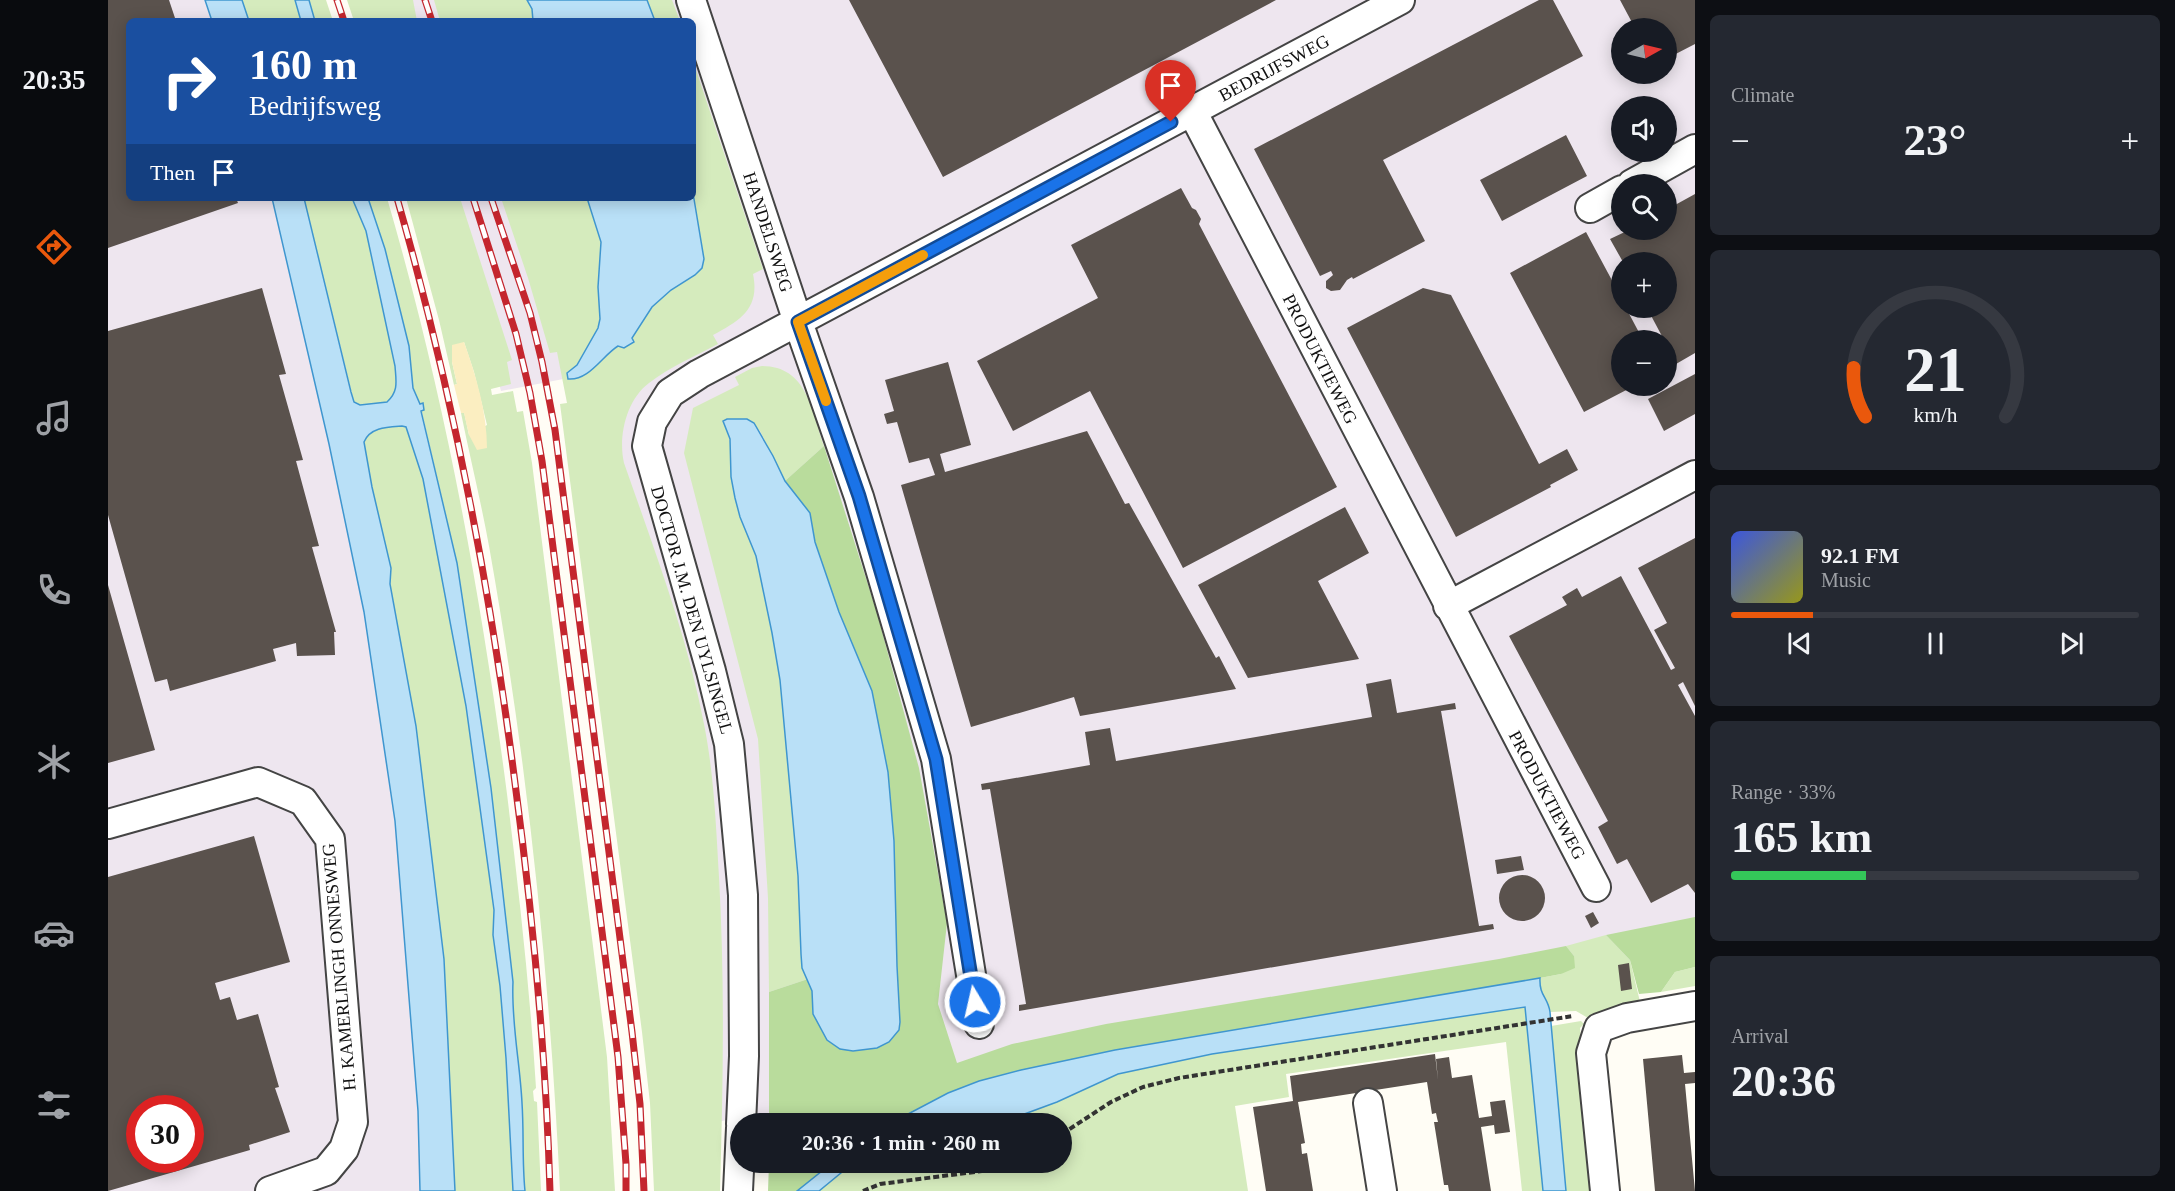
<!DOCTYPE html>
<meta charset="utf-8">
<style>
:root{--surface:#171b24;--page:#242831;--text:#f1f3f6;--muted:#9ea1a6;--line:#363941;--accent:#ea580c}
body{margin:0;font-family:Georgia,serif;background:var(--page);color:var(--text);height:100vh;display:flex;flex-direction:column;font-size:22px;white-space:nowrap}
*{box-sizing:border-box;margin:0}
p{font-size:20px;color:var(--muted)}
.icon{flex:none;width:33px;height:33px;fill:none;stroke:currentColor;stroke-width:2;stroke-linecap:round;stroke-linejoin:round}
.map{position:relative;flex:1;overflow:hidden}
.sheet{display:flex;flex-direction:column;gap:15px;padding:15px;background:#0d0f14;width:480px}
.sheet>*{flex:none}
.top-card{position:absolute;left:18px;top:18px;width:570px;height:183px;border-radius:9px;box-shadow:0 3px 15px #0003;background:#1a4fa0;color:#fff;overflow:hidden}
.needle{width:39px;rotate:82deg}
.fabs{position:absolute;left:1503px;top:18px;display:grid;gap:12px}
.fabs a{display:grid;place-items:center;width:66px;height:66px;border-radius:50%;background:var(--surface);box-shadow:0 3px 15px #0003;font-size:30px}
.speed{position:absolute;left:18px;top:1095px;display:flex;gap:12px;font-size:30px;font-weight:700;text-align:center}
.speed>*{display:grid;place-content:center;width:78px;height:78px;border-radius:50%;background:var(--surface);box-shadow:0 3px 15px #0003;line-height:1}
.speed .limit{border:9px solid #d22;background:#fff;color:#111}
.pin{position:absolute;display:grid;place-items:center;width:51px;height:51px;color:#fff;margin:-62px -26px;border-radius:50% 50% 50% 0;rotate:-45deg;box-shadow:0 0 6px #0007}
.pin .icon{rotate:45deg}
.me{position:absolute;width:66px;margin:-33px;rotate:351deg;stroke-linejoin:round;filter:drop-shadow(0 0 4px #0008)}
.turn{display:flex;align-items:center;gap:21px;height:126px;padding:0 24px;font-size:27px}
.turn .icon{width:78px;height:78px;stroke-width:2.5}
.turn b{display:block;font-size:42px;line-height:51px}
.then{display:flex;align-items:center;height:57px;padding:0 24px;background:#0003;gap:12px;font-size:22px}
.big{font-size:45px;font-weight:700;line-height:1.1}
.sheet .widget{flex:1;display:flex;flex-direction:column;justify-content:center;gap:9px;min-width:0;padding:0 21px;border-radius:9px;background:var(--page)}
.sheet .dial{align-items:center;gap:0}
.dial svg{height:156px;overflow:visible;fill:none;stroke:var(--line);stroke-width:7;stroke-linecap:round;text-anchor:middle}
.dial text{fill:var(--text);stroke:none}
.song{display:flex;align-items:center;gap:18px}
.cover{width:72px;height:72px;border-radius:9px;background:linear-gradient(135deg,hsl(230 70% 55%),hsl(60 70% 35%))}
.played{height:6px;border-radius:3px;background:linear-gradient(90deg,var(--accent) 20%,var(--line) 20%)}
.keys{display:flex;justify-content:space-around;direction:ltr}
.heat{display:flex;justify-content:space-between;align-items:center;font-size:33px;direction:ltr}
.charge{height:9px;border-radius:4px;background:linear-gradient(90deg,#34c759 33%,var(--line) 0)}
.trip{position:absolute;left:622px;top:1113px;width:342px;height:60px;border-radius:30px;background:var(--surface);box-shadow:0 3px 15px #0003;font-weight:700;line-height:60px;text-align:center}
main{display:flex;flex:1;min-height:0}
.menu{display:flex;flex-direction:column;width:108px;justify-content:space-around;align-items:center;background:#090b0e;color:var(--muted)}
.menu .icon{width:42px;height:42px}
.menu .current{color:var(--accent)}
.menu b{font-size:27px;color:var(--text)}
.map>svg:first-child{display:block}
.industrial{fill:#eee6ef;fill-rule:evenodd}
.green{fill:#d5ebbd}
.forest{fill:#b9dc9c}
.sand{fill:#fbeec1}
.water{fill:#b9e0f7;stroke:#3f96cf;stroke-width:1.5}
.building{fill:#5a524d;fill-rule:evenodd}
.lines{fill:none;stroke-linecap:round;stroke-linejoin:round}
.minor-casing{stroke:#444;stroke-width:32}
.path{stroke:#333;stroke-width:4;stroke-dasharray:6 3;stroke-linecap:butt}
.minor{stroke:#fff;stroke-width:28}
.rail-casing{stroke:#c4262e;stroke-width:7}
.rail{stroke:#fff;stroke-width:4.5;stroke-dasharray:14;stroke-linecap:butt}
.route-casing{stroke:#114b97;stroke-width:15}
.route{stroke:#1a73e8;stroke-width:10}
.slow{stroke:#f59e0b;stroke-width:10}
.labels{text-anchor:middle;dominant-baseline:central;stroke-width:6;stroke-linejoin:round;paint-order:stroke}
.street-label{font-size:18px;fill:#111;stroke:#fff}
</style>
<main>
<nav class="menu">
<b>20:35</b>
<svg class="icon current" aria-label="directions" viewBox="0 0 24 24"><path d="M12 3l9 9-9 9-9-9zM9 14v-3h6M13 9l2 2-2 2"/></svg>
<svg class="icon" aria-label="music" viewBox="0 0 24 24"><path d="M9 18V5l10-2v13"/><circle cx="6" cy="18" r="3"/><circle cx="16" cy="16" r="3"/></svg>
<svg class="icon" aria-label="phone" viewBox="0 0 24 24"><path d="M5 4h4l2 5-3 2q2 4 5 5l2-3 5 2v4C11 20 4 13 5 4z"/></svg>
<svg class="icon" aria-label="climate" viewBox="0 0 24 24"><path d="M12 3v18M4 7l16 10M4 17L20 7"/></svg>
<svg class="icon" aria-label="car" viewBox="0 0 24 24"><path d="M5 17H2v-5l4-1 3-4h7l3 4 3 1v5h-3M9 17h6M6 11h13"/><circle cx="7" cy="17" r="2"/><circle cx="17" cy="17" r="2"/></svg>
<svg class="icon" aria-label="filters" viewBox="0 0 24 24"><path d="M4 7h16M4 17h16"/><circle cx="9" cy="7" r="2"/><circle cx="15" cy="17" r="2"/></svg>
</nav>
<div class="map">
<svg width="1587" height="1191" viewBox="0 0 1587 1191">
<rect width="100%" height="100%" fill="#fffdf5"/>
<!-- industrial -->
<path class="industrial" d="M0,0H97L104,21H21V198H164L221,444L256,612L287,821L310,1111L312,1191H0ZM32,1108H82V1160H32Z
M286,0H1587V955L1497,964L569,1129L476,375L393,391L340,198H585V21H292ZM1514,28H1558V74H1514ZM1514,106H1558V152H1514ZM1514,184H1558V230H1514ZM1514,262H1558V308H1514ZM1514,340H1558V386H1514Z"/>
<!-- green -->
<path class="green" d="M134,0H187L193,21H141Z
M201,0H218L225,21H207Z
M239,0H305L309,21H246Z
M326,0H419L424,9L425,21H332Z
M539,0H564L572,21H547Z
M585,61L655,269L645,274C652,308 633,320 605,335L610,344C587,356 562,367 541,383C518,400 510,437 516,463C546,549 579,635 596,724C606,774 608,826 611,877C617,982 615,1087 612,1191H546L542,1103L534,1032L452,404L459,403L449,352L442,353L420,278L393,198H479L493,242L490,287L492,319L490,328L469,365L461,371L480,373L510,346L516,348L525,342L524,338L544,307L563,290L587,275L595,265V252L585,193Z
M196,198H244L251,211L258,231L287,366L289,391L279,402L252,405L246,402Z
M260,198H279C336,393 373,593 399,794C411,892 422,990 428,1088L425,1091L426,1101L429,1102L433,1191H417C414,1162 416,1132 414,1103C412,1062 403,1022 405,982L383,788L349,563L312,404L305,388L301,347L277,249Z
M298,198H352L404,360L399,362L403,384L383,389L384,395L405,391L409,412L415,411L424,463L499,1057L507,1191H452C442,975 419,760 381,546C373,502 362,457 353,413L356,412L361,435L379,425L366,372L356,342L344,362L349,384L346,385L331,320Z
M654,366C699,366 704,411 716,446L677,481L652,431L639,419L621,420L617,426L624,448L623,477L632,517L648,556L664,633L672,680L690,876L693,954L694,968L700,979L661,992L660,898L650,739L576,453L585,408L631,385L627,377L644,368Z
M294,426L298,427L315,479L358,706L386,910L385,935L392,986L398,1058L405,1191H347L336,959L308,726L282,584L283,568L264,487L256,442C262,427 280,427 294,426Z
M1498,935L1522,960L1533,1006L1489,1013L1480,1018L1468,1011L1442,1012C1440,997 1431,996 1432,978L1453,974L1466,956L1458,946Z
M1587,967V986L1553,992L1567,972Z
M1417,1007L1435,1191H1414L1398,1042L1178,1074L1181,1097L1127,1106L1140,1191H711L745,1163L954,1162V1124L892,1123L949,1102L1010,1074L1104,1054Z
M1473,1021L1476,1024L1472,1028L1487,1191H1458L1443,1026Z"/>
<!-- forest -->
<path class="forest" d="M716,446L769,613L811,768L839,923L830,1004L849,1063L904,1044L998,1024L1391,959L1458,946L1466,956L1467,968L1453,974L1432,978L1007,1050L840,1093L783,1124L661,1123V992L700,979L704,991L705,1014L791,1030L792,1022L789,966L786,841L780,772L764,691L731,612L707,542L702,513L677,481Z
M1587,917V967L1567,972L1553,992L1531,994L1522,960L1498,935Z
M661,1163H724L689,1191H660Z"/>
<!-- sand -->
<path class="sand" d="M356,342C368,376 379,412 379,448L369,450L361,435L356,413H353L346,385L349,384L344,362V345Z"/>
<!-- water -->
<path class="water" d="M97,0H134L141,21H104Z
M187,0H201L207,21H193Z
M419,0H539L547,21H425L424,9Z
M585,193L596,259L594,268L587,275L563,290L544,307L524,338L526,342L516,348L510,346C494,356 481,381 460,379L459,373L469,365L490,328L492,319L490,287L493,242L479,198H585Z
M164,198H196L243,392L246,402L252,405L279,402C291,391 288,381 287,366L258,231L244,198H260L277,249L301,346L305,388L312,404L315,403L316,410L313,411L349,563L383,788L405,982C403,1022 412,1062 414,1103C416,1132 414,1162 417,1191H405L398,1058L392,986L385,935L386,910L358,706L315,479L298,427L294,426C280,427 262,427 256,442L264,487L283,568L282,584L308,726L336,959L347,1191H312L310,1111L287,821L256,612L221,444Z
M619,419H639L646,423L665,456L677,481L702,513L707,542L731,612L764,691L780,772L786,841L789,966L792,1022L791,1030L781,1042L769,1048L745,1051L732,1049L719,1040L705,1014L704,991L694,968L693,954L690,876L672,680L664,633L648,556L632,517L627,498L623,477L622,439L615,421Z
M1432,978C1431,996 1440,997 1442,1012L1458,1191H1435L1417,1007L1104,1054L1010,1074L949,1102L892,1123H783L840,1093L871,1081L913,1070L1007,1050Z
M724,1163H745L711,1191H689Z"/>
<!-- building -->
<path class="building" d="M0,0H61L68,21H21V198H128L130,203L0,248Z
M741,0H1168L835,177Z
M1431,0H1445L1475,56L1275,160L1317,241L1245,279L1244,277L1239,280L1232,290L1223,291L1218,288V281L1225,275L1223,271L1212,276L1146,149Z
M1512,0H1587V44L1558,59V28H1527Z
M1458,135L1479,176L1394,221L1372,180Z
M1073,188L1084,208L1088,210L1093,219L1091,224L1229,487L1075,568L982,391L905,431L869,361L990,298L963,245Z
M1587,194V353L1568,364L1558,345V340H1556L1539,308H1558V262H1515L1502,239L1521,230H1558V210Z
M1478,232L1514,299V308H1518L1535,340H1514V386H1526L1476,412L1402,273Z
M154,288L178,374L171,375L195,460L188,461L211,546L204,547L228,632H226L227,655L189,656L188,643L165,649L168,661L62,691L59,679L47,682L0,515V331Z
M1315,288L1343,295L1431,464L1459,449L1470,470L1442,485L1443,487L1348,537L1239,328Z
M840,362L863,445L832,454L837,472L979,431L1017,504L1021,503L1108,658L1111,656L1128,689L972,716L966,697L863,727L793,485L827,475L821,458L801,463L789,422L779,424L776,414L786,411L777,380Z
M1587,374V414L1556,431L1540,399Z
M1237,507L1261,553L1210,581L1251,659L1140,678L1090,585Z
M1587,538V706L1575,682L1570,685L1587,716V893L1580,884L1543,903L1519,859L1509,864L1490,827L1500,821L1401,636L1459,605L1454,597L1469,588L1474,597L1513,576L1563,670L1567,668L1546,630L1559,623L1530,568Z
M0,585L47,750L0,763Z
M1283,679L1289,713L1347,703L1348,709L1333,711L1371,926L1385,924L1386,929L911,1011V1005L918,1004L882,789L874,790L873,784L982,765L977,732L1002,728L1008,761L1264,717L1258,684Z
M146,836L182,962L107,983L112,1000L122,997L129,1020L150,1014L171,1087L167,1088L182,1132L141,1145L142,1150L0,1191V877ZM32,1108H82V1160H32Z
M1413,856L1416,870L1389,874L1387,860Z
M1391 898a23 23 0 1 1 46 0a23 23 0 1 1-46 0Z
M1485,912L1491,923L1483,928L1477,916Z
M1521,963L1524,989L1513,991L1510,965Z
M1327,1054L1330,1080L1328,1059L1341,1057L1344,1078L1364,1075L1371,1118L1384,1116L1382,1102L1397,1100L1402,1132L1387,1134L1386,1125L1373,1127L1383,1191H1341L1340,1185H1336L1326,1122H1330L1329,1118L1328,1113L1324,1114L1319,1082L1190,1102L1197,1143L1193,1144L1194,1154L1199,1153L1205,1191H1158L1145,1107L1185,1101L1182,1076Z
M1574,1055L1576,1073L1587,1072V1083L1577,1084L1587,1191H1547L1535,1059Z"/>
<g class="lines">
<!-- minor casing -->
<g class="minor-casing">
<path id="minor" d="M583,0L690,322L751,497L828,759L871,1024
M1084,111L1488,887
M1524,184L1587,149
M1482,208L1514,190
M1340,606L1587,475
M0,824L150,782L195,801L222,839L245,1122L236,1149L218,1171L162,1191
M1260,1103L1274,1191
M633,1124L636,1056L635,895L621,744L603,671L539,446L544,422L562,393L591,374L1292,0
M630,1191L633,1128
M1497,1191L1483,1053L1491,1028L1519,1018L1587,1006"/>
</g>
<!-- path -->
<path class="path" d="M954,1134L1003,1102L1035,1087L1071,1078L1465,1016
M755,1191L772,1184L882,1170L905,1162"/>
<!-- minor -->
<use href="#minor" class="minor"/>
<!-- rail casing -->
<g class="rail-casing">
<path id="rail" d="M229,0L236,21
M317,0L324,21
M289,198C344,389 382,586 407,783C425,918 438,1054 442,1191
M365,198L408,334L422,393L434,461L510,1057L518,1164V1191
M383,198L422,313L434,362L447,430L524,1032L532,1104L536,1191"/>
</g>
<!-- rail -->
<use href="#rail" class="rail"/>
</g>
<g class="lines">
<!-- route casing -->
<g class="route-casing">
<path id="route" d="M867,1002L828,759L751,496L690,322L1063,122"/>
</g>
<!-- route -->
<use href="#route" class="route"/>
<!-- slow -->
<path class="slow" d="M718,401L690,322L815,255"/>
</g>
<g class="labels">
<!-- street labels -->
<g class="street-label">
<text transform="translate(1166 68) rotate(-28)">BEDRIJFSWEG</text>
<text transform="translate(660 232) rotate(72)">HANDELSWEG</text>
<text transform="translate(1212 359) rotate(63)">PRODUKTIEWEG</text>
<text transform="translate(584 610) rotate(74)">DOCTOR J.M. DEN UYLSINGEL</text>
<text transform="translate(1439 795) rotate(62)">PRODUKTIEWEG</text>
<text transform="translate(231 967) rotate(-95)">H. KAMERLINGH ONNESWEG</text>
</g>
</g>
</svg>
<div class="fabs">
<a><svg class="needle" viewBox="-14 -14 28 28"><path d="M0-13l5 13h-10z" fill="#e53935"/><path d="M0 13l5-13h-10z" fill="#9ea1a6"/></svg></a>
<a><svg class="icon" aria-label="sound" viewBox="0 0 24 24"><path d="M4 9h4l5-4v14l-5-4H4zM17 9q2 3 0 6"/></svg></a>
<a><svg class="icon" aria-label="search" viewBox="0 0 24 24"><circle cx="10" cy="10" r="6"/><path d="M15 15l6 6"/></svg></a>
<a>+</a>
<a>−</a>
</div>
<div class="speed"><div class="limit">30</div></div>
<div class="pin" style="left:1063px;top:122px;background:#d93025"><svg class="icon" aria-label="arrive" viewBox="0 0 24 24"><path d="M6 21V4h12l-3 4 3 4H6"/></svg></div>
<svg class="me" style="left:867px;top:1002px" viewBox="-20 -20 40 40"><circle r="17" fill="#1a73e8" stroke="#fff" stroke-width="3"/><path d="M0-11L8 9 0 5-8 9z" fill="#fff"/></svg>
<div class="trip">20:36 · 1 min · 260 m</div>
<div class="top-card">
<div class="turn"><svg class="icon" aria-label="right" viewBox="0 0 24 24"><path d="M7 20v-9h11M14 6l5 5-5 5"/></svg><div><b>160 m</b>Bedrijfsweg</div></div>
<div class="then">Then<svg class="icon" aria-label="arrive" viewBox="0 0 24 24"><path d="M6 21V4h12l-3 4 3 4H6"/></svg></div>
</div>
</div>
<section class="sheet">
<div class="widget"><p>Climate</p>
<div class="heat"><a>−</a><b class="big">23°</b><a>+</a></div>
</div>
<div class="widget dial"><svg viewBox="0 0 100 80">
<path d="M14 69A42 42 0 1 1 86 69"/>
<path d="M14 69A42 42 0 0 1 8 44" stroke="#ea580c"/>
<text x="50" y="56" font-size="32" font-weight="700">21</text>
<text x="50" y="72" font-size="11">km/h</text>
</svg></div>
<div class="widget">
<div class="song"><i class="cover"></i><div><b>92.1 FM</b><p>Music</p></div></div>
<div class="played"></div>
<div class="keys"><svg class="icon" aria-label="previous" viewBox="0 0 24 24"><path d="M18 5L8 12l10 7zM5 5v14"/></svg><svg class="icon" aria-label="pause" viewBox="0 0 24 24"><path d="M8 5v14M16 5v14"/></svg><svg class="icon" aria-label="next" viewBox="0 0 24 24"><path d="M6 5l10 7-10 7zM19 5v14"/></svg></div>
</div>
<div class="widget"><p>Range · 33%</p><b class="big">165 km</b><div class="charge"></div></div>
<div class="widget"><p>Arrival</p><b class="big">20:36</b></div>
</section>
</main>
